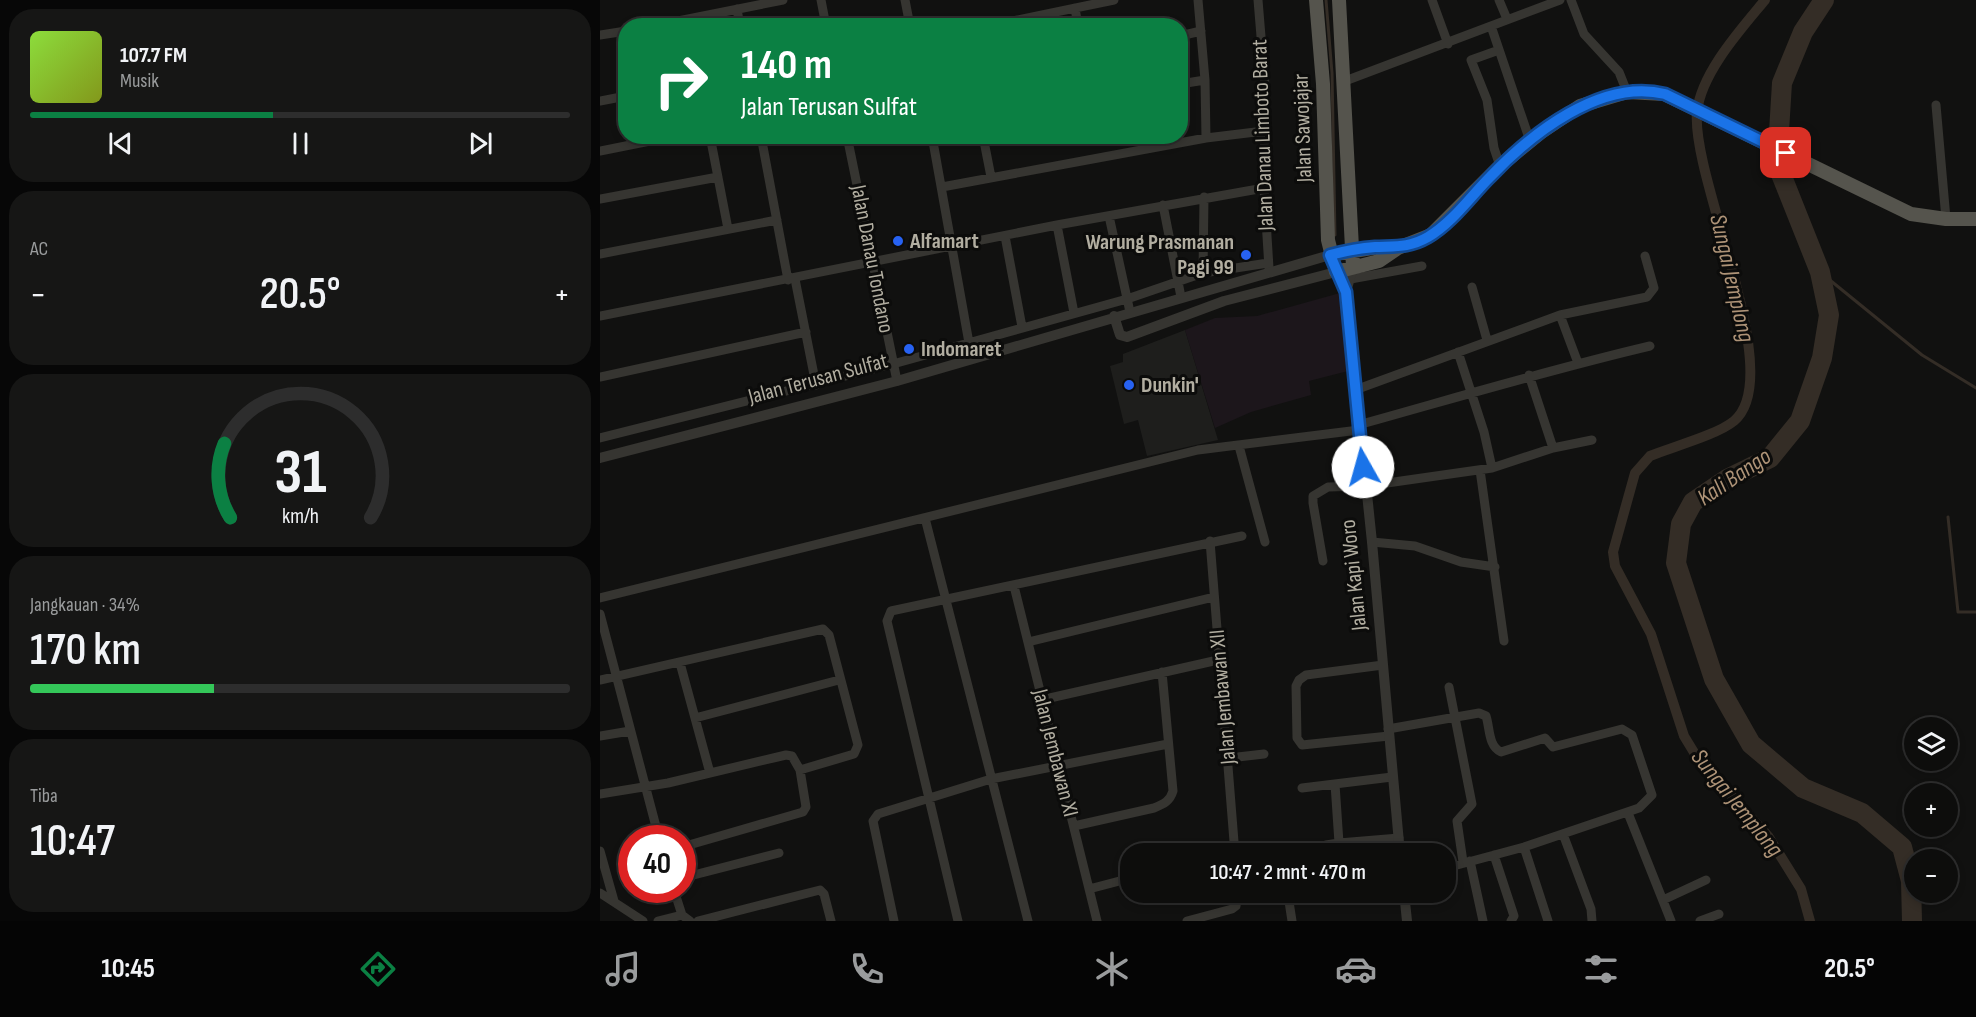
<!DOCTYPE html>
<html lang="id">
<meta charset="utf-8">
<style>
:root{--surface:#0d0d0c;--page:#161615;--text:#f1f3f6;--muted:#9a9c9d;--line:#2d2d2d;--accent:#0b8043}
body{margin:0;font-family:"Sofia Sans Condensed",sans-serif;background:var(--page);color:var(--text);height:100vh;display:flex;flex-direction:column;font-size:22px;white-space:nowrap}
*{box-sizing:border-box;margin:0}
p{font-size:20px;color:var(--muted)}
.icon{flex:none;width:33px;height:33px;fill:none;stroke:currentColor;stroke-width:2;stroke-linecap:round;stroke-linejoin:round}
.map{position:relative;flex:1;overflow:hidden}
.sheet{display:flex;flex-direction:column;gap:9px;padding:9px;background:#070707;width:600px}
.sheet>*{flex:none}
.banner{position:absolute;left:18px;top:18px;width:570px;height:126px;border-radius:24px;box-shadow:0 3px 9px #0003,0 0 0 2px var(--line);background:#0b8043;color:#fff;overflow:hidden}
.controls{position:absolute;left:1304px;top:717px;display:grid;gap:12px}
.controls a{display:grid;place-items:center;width:54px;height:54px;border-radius:50%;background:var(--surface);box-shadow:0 3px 9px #0003,0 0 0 2px var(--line);font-size:30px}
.speed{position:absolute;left:18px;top:825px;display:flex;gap:12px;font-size:30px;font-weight:700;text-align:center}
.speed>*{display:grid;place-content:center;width:78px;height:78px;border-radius:50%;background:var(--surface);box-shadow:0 3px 9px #0003,0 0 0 2px var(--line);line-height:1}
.speed .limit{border:9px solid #d22;background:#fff;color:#111}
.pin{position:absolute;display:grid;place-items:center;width:51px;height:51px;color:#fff;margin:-26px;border-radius:12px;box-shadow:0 3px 9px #0006}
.me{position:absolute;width:66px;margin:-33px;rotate:353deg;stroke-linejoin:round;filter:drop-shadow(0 0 4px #0008)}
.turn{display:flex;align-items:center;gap:21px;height:126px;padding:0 24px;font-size:27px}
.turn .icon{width:78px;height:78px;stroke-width:2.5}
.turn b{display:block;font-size:42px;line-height:51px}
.big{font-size:45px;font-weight:600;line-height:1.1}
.sheet .card{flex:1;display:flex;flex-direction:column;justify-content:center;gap:9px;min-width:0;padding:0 21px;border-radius:24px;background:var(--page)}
.sheet .dial{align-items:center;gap:0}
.dial svg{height:156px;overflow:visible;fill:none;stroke:var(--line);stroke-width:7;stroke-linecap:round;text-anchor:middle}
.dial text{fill:var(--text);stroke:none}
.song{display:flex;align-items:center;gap:18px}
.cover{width:72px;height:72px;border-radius:9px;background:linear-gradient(135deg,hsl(90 70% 55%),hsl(70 70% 35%))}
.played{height:6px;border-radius:3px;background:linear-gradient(90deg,var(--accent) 45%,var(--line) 45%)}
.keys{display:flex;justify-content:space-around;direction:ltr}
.heat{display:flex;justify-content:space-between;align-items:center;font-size:33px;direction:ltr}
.charge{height:9px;border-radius:4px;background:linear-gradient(90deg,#34c759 34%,var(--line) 0)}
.trip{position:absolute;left:520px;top:843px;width:336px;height:60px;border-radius:24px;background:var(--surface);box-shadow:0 3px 9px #0003,0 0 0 2px var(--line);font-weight:600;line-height:60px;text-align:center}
.menu{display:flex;height:96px;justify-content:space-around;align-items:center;background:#050505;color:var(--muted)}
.menu .icon{width:42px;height:42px}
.menu .selected{color:var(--accent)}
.menu b{font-size:27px;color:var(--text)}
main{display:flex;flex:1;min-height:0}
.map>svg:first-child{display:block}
.built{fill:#1e1e1c}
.green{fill:#1c161b}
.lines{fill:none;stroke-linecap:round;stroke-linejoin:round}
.stream{stroke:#342d26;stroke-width:3}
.canal{stroke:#342d26;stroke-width:10}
.river{stroke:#342d26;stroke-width:20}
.minor{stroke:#363531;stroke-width:9}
.tertiary{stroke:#363531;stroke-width:10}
.primary{stroke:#55544d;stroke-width:14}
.route-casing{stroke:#114b97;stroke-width:15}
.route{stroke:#1a73e8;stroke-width:10}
.poi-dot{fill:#2762f2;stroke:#0c0c0b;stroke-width:2}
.labels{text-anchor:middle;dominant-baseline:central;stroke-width:6;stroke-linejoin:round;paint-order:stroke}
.street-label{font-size:22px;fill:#b2aea1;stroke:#0c0c0b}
.poi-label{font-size:22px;font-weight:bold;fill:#b2aea1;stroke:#0c0c0b;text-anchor:start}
.water-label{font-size:24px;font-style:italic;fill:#ae9377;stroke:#0c0c0b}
</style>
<main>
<section class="sheet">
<div class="card">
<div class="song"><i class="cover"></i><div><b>107.7 FM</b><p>Musik</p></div></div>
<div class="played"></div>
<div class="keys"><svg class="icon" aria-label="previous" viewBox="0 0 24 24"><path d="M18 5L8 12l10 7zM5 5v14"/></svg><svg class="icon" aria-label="pause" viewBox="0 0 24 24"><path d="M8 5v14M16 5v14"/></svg><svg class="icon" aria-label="next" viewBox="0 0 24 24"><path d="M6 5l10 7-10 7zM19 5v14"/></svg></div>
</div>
<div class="card"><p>AC</p>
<div class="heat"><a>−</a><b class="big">20.5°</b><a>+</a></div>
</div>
<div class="card dial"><svg viewBox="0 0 100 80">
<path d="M14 69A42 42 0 1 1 86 69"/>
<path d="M14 69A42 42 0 0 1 11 31" stroke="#0b8043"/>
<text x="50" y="56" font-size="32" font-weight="700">31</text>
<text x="50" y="72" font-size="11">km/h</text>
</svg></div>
<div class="card"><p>Jangkauan · 34%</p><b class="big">170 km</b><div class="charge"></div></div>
<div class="card"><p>Tiba</p><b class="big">10:47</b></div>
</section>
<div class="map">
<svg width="1376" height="921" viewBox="0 0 1376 921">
<rect width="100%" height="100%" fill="#111110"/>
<!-- built -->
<path class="built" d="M585,330L618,440L547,456L538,420L524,424L510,366L523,362V354Z"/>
<!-- green -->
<path class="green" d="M740,293L748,371L709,381L711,395L651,412L615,428L585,330L615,318L657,316Z"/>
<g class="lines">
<!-- stream -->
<path class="stream" d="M726,0L732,73L735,235
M1220,272L1322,355L1376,388
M1348,517L1358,612H1376"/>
<!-- canal -->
<path class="canal" d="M1165,0C1141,29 1101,73 1097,112C1091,180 1188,376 1134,421C1117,435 1072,447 1050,456L1035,473L1013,552L1015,566L1051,634L1084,736L1098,759L1168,836L1201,889L1210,921"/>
<!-- river -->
<path class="river" d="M1224,0L1203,32L1182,83L1177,164L1220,272L1229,315L1222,358L1200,421L1170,458L1127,479L1093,502L1081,524L1076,563L1114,679L1151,744L1203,788L1262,813L1302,847L1311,881L1312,921"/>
<!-- minor -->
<path class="minor" d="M221,0L226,26
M305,0L310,26
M598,0L605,80L606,138
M658,0L665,85L664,188L669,268
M832,0L848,44
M899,0L907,19
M971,0L984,34L1019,72L1027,92
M475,8L478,26
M137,9L140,26
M53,26L183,0
M388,26L514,0
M891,26L930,141
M0,35L26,31
M580,36L601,31
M899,50L871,60L887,100L894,148L900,166
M745,81L960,0
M580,84L605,80
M0,101L26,96
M1336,105L1346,219
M110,136L128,229
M161,136L188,280
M247,136L297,381
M332,136L369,343
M383,136L391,177
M0,151L75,136
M342,187L606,138L664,131
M0,199L118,177
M563,205L581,297
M509,216L530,312
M457,225L474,313
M405,236L422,327
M0,254L177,220
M603,273L604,197
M195,279L216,385
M745,280L822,266
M872,287L887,340
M960,315L978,363
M0,316L457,225L664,188
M858,352L884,432L892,468
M929,375L953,448
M0,377L206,332
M755,390L960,315L1047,297L1054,288L1045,256
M758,425C855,398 952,369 1050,346
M0,438L293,364L527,299L603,273L668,263
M639,446L665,542
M880,470L904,641
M325,518L428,921
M610,541L635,854
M772,542L815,546L861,562L895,567
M723,561L713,503V496L728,487L766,486L892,468L953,448L992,440
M414,586L497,921
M0,598L598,450L759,430
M0,614L59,838
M428,642L614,597
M80,663L110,773
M783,665L706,675L699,680L696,686L697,738L702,745L789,736
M0,680L223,629L229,635L258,745L254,754L200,770
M849,687L872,804L857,821L863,862
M441,700L618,660
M95,718L239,680
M788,729L879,713L886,716C890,728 888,746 901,752L945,738L953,747L1022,729L1032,735L1052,795L1039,808L924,847L846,868
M0,736L30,731
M629,758L664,754
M735,784L739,843L799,838
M702,788L792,777
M0,794L68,783L186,755L192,756L200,770L206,807L203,812L82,847
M1028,813L1071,921
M474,826L554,808C564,804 570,801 573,791L562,672
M963,834L991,909L992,921
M726,845L739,843
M924,847L948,921
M0,851L14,901
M623,854L635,850
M894,855L914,916L911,921
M870,861L883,921
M82,878L179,853
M489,889L531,878
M74,890L82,915L90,921
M0,893L43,921
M688,895L692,921
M1063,900L1106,880
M58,921L82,915
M98,921L220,890L224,894L231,921
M294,921L273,821L278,814L391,779L568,744
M358,921L287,621L291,611L642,536
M587,921L632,909L636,906L638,892
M1100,921L1119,914"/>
<!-- tertiary -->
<path class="tertiary" d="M753,267L746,292L772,542L800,854
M514,316L520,335L527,337L624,301L736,272L746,292
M0,458L297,381L730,255
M804,892L807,921"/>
<!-- primary -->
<path class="primary" d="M716,0L723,84L728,240L736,272L779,261L798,248L831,235L900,166L940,133L980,106L1027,92L1064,94L1311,214L1346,219H1376
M739,0L753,267
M730,255L778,247L798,248"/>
</g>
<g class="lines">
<!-- route casing -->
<g class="route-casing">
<path id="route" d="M763,467L746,292L730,255C745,251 760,248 775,247C795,246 809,248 828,237C852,223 871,196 890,177C931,134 1001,78 1065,94L1186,153"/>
</g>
<!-- route -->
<use href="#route" class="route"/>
</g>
<!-- markers -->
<g class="poi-dot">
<circle cx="298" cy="241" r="6"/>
<circle cx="646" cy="255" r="6"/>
<circle cx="309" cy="349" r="6"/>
<circle cx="529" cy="385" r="6"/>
</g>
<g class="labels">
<!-- street labels -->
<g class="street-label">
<text transform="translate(703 128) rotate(-92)">Jalan Sawojajar</text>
<text transform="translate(663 135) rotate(-92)">Jalan Danau Limboto Barat</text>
<text transform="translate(272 259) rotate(79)">Jalan Danau Tondano</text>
<text transform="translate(218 379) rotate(-15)">Jalan Terusan Sulfat</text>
<text transform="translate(754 575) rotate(-96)">Jalan Kapi Woro</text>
<text transform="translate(623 697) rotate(-95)">Jalan Jembawan XII</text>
<text transform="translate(455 753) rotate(76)">Jalan Jembawan XI</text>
</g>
<!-- poi labels -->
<g class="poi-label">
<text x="310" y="241">Alfamart</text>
<text x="634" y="242" text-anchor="end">Warung Prasmanan<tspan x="634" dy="25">Pagi 99</tspan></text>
<text x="321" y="349">Indomaret</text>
<text x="541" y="385">Dunkin'</text>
</g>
<!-- water labels -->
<g class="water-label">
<text transform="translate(1132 278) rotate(77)">Sungai Jemplong</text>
<text transform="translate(1134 477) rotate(-34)">Kali Bango</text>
<text transform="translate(1137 803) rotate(51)">Sungai Jemplong</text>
</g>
</g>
</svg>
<div class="controls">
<a><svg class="icon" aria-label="layers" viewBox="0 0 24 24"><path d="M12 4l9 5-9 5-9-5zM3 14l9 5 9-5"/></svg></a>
<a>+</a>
<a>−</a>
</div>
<div class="speed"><div class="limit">40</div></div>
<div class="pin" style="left:1186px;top:153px;background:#d93025"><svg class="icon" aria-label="arrive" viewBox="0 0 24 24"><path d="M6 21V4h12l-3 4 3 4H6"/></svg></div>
<svg class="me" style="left:763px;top:467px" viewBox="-20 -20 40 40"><circle r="19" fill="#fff"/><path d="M0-13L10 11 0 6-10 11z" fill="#1a73e8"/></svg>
<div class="trip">10:47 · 2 mnt · 470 m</div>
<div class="banner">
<div class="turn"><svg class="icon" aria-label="right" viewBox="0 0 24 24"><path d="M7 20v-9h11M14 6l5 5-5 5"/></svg><div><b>140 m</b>Jalan Terusan Sulfat</div></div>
</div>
</div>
</main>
<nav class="menu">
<b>10:45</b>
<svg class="icon selected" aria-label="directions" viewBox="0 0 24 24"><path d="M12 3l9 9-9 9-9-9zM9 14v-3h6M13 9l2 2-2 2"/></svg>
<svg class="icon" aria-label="music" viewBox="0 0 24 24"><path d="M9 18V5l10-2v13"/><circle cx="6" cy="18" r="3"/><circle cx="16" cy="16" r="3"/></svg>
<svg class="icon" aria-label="phone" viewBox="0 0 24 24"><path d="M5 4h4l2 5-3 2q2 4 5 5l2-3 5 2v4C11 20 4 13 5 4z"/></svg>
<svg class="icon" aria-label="climate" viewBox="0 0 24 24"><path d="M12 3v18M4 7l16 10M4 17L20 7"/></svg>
<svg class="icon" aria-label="car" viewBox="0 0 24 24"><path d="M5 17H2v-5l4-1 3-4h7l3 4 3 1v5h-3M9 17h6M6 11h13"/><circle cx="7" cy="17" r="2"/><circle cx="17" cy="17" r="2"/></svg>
<svg class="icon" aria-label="filters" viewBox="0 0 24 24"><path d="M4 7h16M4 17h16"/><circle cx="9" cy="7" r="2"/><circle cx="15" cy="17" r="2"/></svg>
<b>20.5°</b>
</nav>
